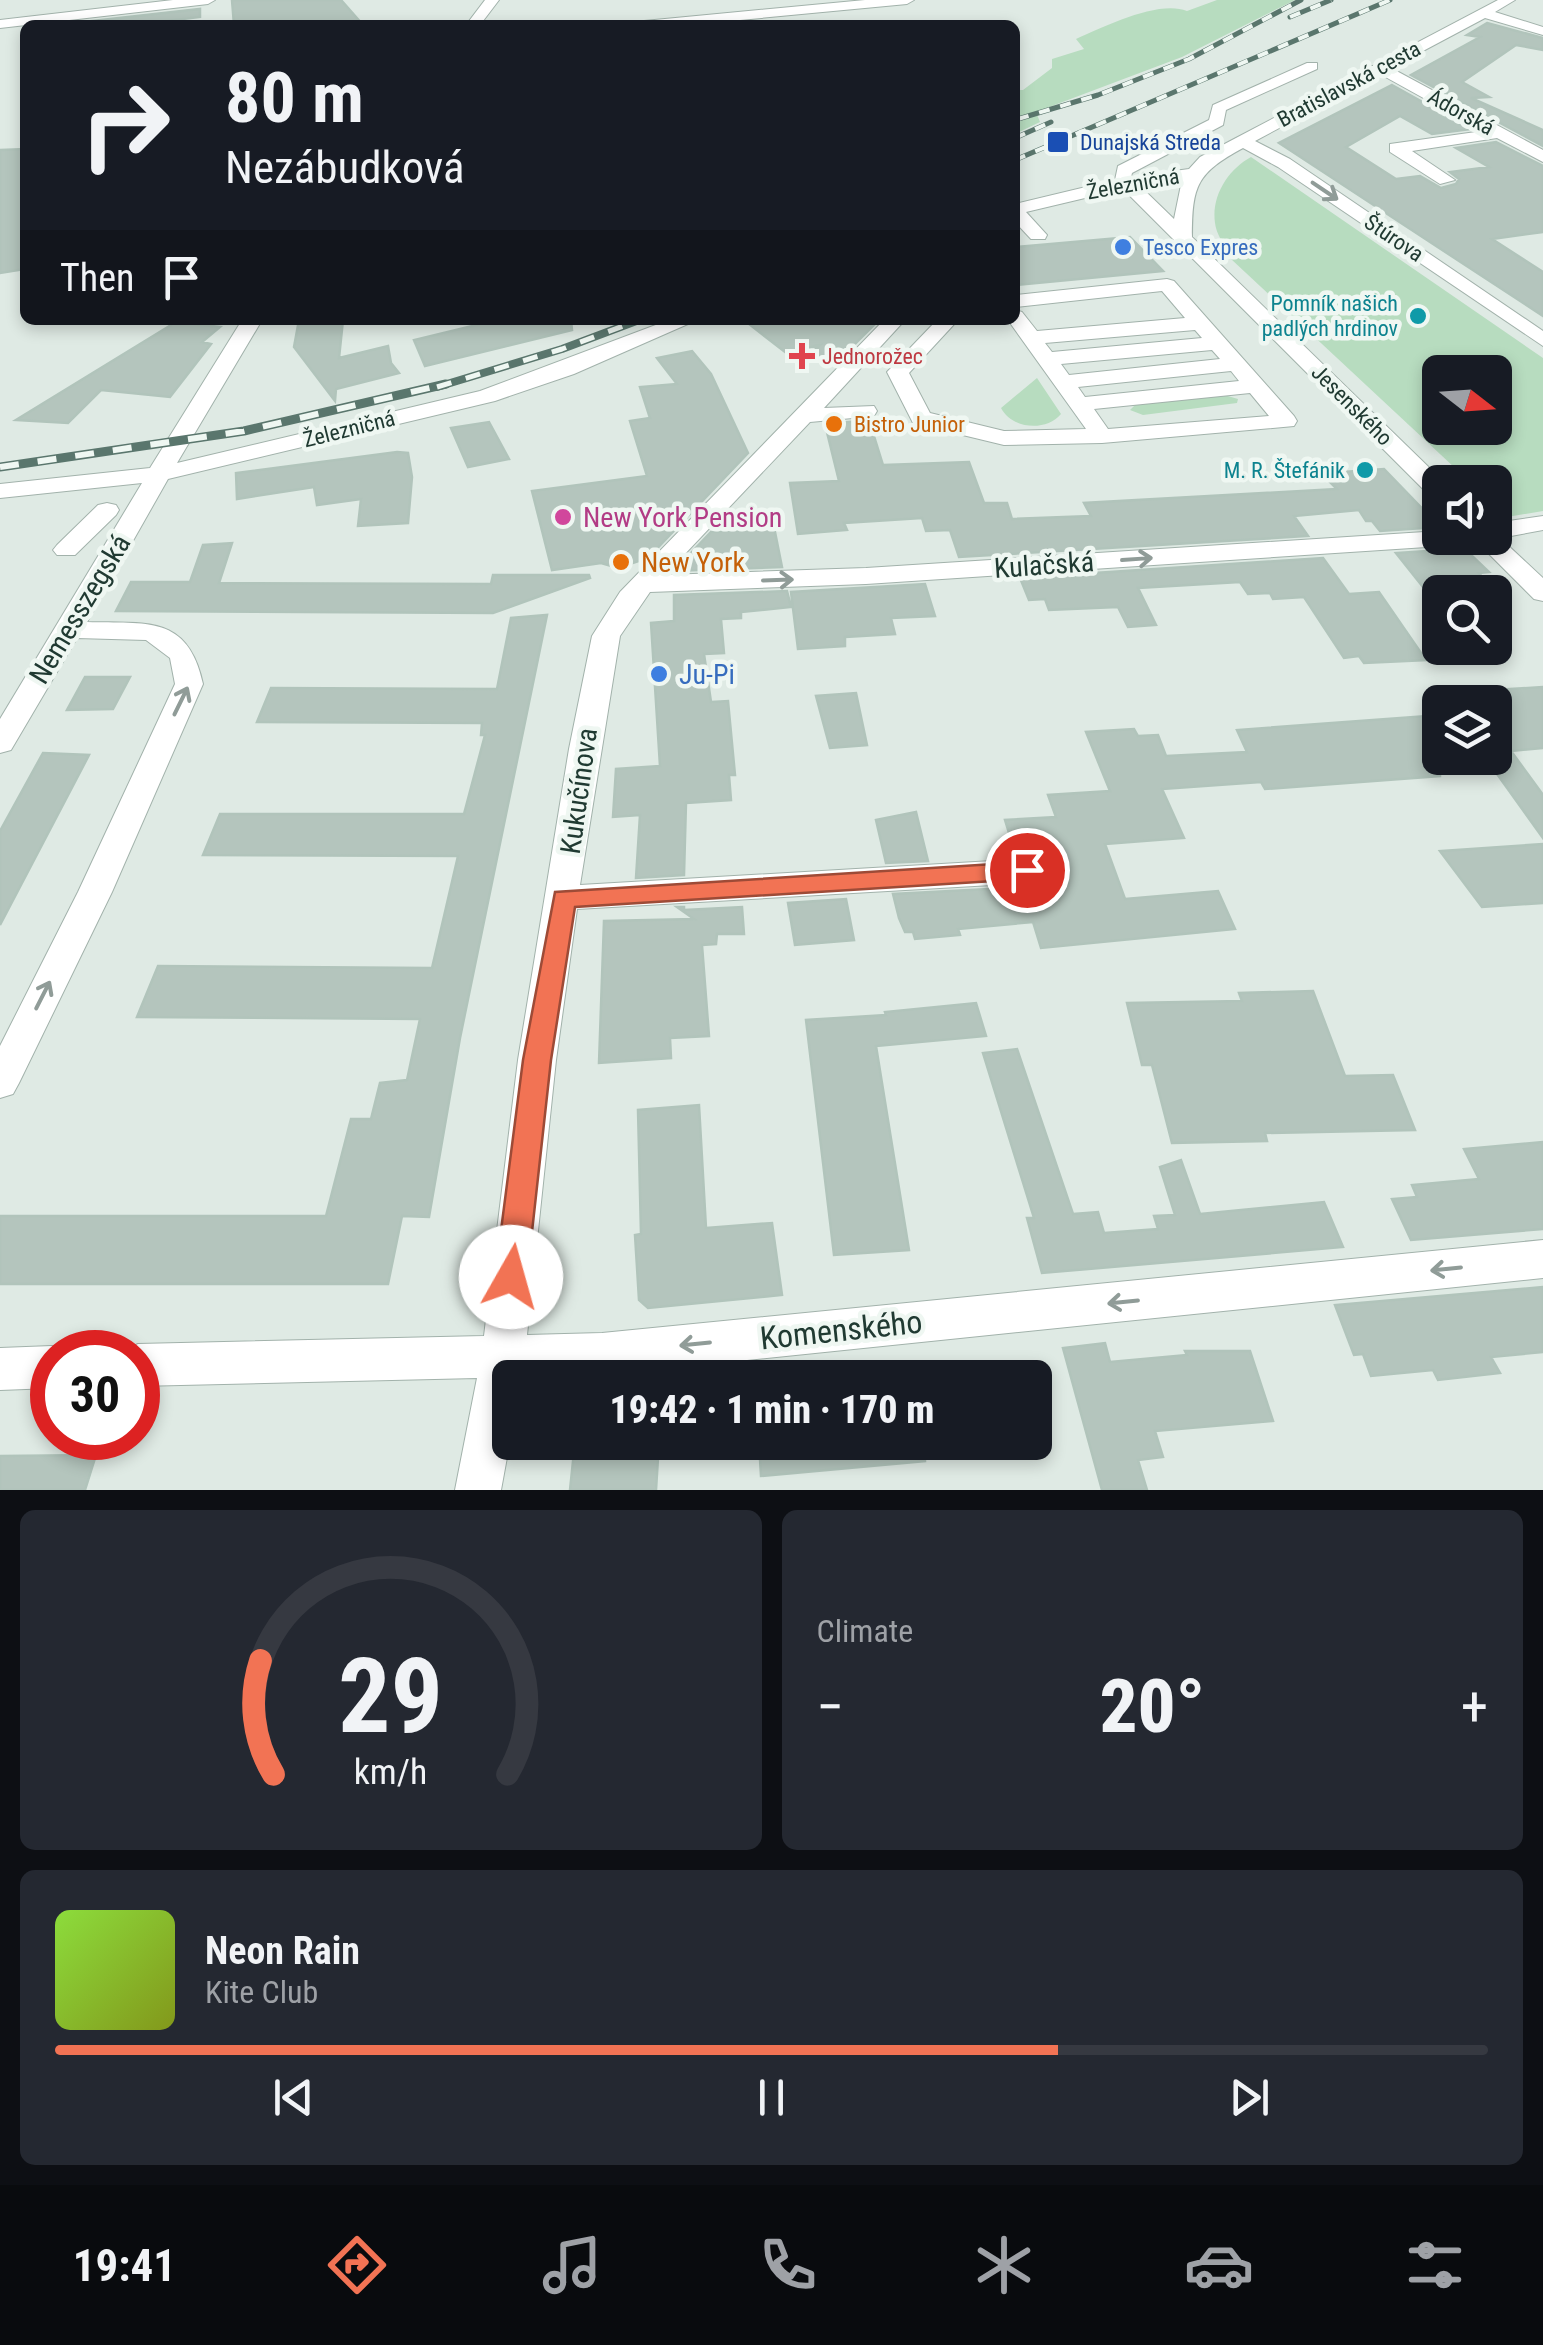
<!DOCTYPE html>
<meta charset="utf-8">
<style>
:root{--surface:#171b24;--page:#242831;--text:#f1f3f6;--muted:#9ea1a6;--line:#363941;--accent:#f27354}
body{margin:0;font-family:"Roboto Condensed",sans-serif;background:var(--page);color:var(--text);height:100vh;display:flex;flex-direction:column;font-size:38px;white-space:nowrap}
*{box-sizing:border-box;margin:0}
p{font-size:32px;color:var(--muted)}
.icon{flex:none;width:55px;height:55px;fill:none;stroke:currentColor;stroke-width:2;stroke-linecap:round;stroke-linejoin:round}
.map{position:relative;height:1490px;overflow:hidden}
.details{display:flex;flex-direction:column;gap:20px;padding:20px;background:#0d0f14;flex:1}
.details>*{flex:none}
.top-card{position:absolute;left:20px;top:20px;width:1000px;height:305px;border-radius:15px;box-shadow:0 5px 15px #0003;background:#171b24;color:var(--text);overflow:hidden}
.needle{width:65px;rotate:107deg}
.fabs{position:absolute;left:1422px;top:355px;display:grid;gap:20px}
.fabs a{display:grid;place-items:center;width:90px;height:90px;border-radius:15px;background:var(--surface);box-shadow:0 5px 15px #0003;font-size:50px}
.speed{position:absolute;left:30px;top:1330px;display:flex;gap:20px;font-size:50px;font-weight:700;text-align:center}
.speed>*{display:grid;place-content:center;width:130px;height:130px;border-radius:50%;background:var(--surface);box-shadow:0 5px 15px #0003;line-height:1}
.speed .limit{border:15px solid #d22;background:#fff;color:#111}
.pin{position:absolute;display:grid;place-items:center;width:85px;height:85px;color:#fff;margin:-42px;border:5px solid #fff;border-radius:50%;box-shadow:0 2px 10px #0007}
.me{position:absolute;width:110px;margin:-55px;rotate:7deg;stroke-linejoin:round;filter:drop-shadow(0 0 8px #0008)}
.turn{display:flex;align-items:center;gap:35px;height:210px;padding:0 40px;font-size:45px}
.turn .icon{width:130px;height:130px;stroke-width:2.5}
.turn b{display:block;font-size:70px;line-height:85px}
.then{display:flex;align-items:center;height:95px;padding:0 40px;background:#0003;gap:20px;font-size:38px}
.big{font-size:75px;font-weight:800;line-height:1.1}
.details .tile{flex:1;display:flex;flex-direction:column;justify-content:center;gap:15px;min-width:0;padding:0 35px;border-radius:15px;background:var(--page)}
.details .dial{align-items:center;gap:0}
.dial svg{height:260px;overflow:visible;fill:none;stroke:var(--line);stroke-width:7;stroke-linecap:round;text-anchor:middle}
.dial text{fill:var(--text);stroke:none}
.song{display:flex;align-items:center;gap:30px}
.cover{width:120px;height:120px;border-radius:15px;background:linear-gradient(135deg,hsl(90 70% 55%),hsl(70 70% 35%))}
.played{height:10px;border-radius:5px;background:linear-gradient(90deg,var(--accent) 70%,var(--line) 70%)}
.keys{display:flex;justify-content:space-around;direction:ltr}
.heat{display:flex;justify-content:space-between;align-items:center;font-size:55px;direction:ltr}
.details .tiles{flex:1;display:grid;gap:20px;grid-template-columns:1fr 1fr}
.tile:last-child{grid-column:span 2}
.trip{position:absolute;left:492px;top:1360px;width:560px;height:100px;border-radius:15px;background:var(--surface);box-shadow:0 5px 15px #0003;font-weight:800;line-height:100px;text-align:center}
.tabs{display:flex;height:160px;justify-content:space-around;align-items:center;background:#090b0e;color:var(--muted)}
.tabs .icon{width:70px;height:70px}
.tabs .current{color:var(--accent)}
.tabs b{font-size:45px;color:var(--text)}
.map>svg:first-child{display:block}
.green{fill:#b7dcbf;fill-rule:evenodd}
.building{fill:#b4c5bd;stroke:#b1c4bb;stroke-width:2.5}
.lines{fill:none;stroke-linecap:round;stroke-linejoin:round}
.minor-casing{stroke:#a2b2ab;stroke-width:2}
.minor{fill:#fff;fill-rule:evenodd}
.rail-far2-casing{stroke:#5a766d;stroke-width:5}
.rail-far1-casing{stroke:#5a766d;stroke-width:8}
.rail-casing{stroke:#5a766d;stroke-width:9}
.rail-far2{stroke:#eff7f2;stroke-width:4;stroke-dasharray:11;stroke-linecap:butt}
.rail-far1{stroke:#eff7f2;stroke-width:5;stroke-dasharray:15;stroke-linecap:butt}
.rail{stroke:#eff7f2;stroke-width:6;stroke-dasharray:19;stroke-linecap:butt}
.oneway{stroke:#909c98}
.route{fill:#f27354;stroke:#9d4b37;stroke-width:2.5}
.transit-dot{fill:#1a4fb4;stroke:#eff7f2;stroke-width:4}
.shop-dot{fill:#3f7fe0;stroke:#eff7f2;stroke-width:4}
.culture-dot{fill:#0f9aa8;stroke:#eff7f2;stroke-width:4}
.health-dot{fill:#e0444e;stroke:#eff7f2;stroke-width:4}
.food-dot{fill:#e8710a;stroke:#eff7f2;stroke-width:4}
.hotel-dot{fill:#d1479c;stroke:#eff7f2;stroke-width:4}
.labels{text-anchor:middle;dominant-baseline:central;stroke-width:9;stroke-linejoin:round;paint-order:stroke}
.far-street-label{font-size:22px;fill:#203a32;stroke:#eff7f2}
.far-transit-label{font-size:22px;fill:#164399;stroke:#eff7f2;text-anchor:start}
.far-shop-label{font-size:22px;fill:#366cbe;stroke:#eff7f2;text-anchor:start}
.far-culture-label{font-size:22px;fill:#0d838f;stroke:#eff7f2;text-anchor:end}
.far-health-label{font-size:22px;fill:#be3a42;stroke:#eff7f2;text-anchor:start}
.far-food-label{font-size:22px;fill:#c56008;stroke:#eff7f2;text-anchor:start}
.hotel-label{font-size:28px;fill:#b23c85;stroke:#eff7f2;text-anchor:start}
.food-label{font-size:28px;fill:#c56008;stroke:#eff7f2;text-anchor:start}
.street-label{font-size:28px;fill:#203a32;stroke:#eff7f2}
.shop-label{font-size:28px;fill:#366cbe;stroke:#eff7f2;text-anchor:start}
.near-street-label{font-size:32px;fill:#203a32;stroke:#eff7f2}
</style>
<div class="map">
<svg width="1543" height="1490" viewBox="0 0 1543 1490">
<rect width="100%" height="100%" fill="#dfeae4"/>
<!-- green -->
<path class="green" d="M1217,0H1295L1182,57L1036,112L1040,122L1015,134V90H1023L1052,68V59L1084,49L1076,39C1106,26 1158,0 1187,11Z
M1251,157L1543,358V511L1507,517L1495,506V482H1470L1231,259C1226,248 1216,234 1215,223C1211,195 1229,169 1251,157ZM1440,372H1495V428H1440Z
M1037,378L1061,414C1046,432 1012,429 1001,408Z
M1221,394L1238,399L1237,403L1143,415L1130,410L1136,404Z"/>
<!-- building -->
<path class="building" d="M232,0H341L363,25H234Z
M200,9V17L134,25L83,22Z
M1487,23L1543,38V50L1516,45L1462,82L1489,97L1471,98L1543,130V146L1411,75L1480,37L1467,35Z
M1392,85L1471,129L1432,134L1400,116L1346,147L1396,179L1420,176L1441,188L1456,184L1459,179L1450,172L1489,167L1456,148L1496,142L1543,166V232L1492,239L1543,272V316L1279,143Z
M25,149V269L0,273V150Z
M1130,237L1163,271L1015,285V247Z
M299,320H343L339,358L388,346L391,363L399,373L336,389L335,401L294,347Z
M497,320H571L572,330L425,366L414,340Z
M744,320H879L849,350L802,363L820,345L785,352Z
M176,322L220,327L202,342L211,344L170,397L101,390L68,423L16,420Z
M692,351L711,374L748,453L648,558L618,568L601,563L552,570L532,491L647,476L630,421L650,418L640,387L677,384L657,358Z
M869,420L883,465L969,462L984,503H1007L1012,519L1091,516L1084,503L1337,489L1330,482L1346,481L1344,472L1384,469L1440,527L1380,531L1372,521H1366L1359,510L1294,516L1308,536L959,557L950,530L926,531L922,518L844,523L847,530L798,534L790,483L839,481L825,424Z
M489,422L509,459L468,467L451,428Z
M397,452L408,453L412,477L408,523L358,526L361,499L317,505L314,487L237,499L236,473Z
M774,527L782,567L674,571L711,532Z
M232,543L219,583L491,584L493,575H589L590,578L493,613L116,611L131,582H190L203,545Z
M1450,545L1466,550L1489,572L1479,573L1494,592H1427L1396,553L1442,550Z
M1323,558L1349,594L1379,592L1426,660L1364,663L1359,656L1344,658L1304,597L1273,599L1270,593L1248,594L1240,582L1138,588L1156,625L1128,627L1118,607L1049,610L1045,599L1029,600L1020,578Z
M925,584L935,616L891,618L895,634L845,637V646L798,649L791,592Z
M787,591L791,607L741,612V618L721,619L724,653L704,654L711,702L728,701L735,775H729L731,800L686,803L684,875L636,878L640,815L613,817L616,769L660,766L651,623L674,621V595Z
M547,615L460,1038L429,1217L402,1216L388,1284H0V1216H326L351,1119H371L380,1083L407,1080L420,1019L137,1017L158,966L432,968L458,856L203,855L220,814H464L485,735H481L482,723L257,722L271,688L497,689L511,618Z
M85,677H130L113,709L67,710Z
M1543,687V748L1511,751L1543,795V838L1495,771V690Z
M856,693L867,745L830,748L816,696Z
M1440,715V776L1265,789L1261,782L1162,789L1184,838L1105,844L1125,899L1218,891L1235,929L1041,948L1033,922L958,929L960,935L915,939L913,932H905L899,918L893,894L1027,887L1042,881L1046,873L1042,861L1016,856L1005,820L1056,817L1048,795L1110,791L1086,732L1134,729L1138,736L1158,735L1166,756L1247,752L1237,730Z
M43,753L89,755L0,925V831Z
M916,812L928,861L886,863L876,820Z
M1543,844V903L1482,907L1440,851Z
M846,899L854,940L795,945L788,903Z
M677,907H684V910L742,907L744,934H717L716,944L702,945L709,1036L670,1038L671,1058L599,1063L604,921L694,919Z
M1313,991L1345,1076L1393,1075L1415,1130L1265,1133L1267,1141L1172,1143L1152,1065H1142L1127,1003L1242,1001L1239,993Z
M976,1003L986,1036L876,1046L909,1250L834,1255L806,1020L886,1015L885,1012Z
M1017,1049L1073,1214L1098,1212L1104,1233L1158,1229L1154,1216L1175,1215L1160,1167L1181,1160L1200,1214L1324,1202L1343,1247L1042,1273L1027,1218H1034L983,1053Z
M699,1105L706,1228L772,1223L782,1295L648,1308L639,1300L635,1235L641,1234L638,1110Z
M1543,1142V1229L1411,1240L1392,1199L1417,1197L1412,1185L1479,1179L1464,1149Z
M1543,1287V1352L1491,1357L1500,1373L1438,1380L1433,1370L1371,1376L1363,1354L1354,1355L1335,1305Z
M1105,1343L1110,1362L1187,1355L1185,1351H1250L1273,1421L1155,1431L1163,1457L1138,1460L1147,1490H1102L1063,1348Z
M575,1442H659L656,1490H570Z
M759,1442H924L925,1461L761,1476Z
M96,1455L85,1490H0V1456Z"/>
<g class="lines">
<!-- minor casing -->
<g class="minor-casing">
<path id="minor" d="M173,0H215L208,4L0,28V20Z
M485,0H499L480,25H466Z
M865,0H914L907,4L687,25H637L644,21Z
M1498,0H1515L1495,12L1543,27V35L1485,18L1391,68L1543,150V162L1497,138L1412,151L1455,180L1440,184L1390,152V144L1483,131L1380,74L1255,141L1290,159L1543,331V346L1278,167L1243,148C1197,173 1192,185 1192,237L1444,482H1440V499L1431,497L1123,189L1026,212L1047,235L1045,239H1031L1015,222V204L1115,180L1118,166L1209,120L1213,105L1307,63H1317V69L1226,110L1223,125L1132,173L1131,177L1189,169L1200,157L1236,138ZM1182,180L1174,219L1140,186Z
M1167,279L1174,281L1294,416L1297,421L1294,426L1102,443L1004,445L913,423L887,372L937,320H958L909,373L930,413L1004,431L1086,429L1008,320H1015V310L1022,312L1037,331L1185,318L1162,291L1015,307V295ZM1195,330L1202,338L1052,352L1045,343ZM1212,350L1220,359L1069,375L1061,364ZM1231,371L1239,381L1085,397L1078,387ZM1250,393L1269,416L1108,429L1094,409Z
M242,320H262L177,463L480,391L669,320H697L574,374L495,401L168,479L87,622C146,624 188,614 203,684L112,892L19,1083L13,1094L0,1098V1046L78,892L175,684L170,658L146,640L77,638L11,750L0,753V719L142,483L0,498V484L150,468Z
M884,320H905L824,408L874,406L877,411L874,416L810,422L665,575L866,568L1440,531V538H1455L1442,546L866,584L650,592L620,636L580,885L1027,859L1039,863L1043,871L1039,879L1027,883L577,909L556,1060L527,1335L602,1333L1543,1240V1278L602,1375L510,1378V1441L501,1490H455L477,1378L138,1386V1352H121L138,1344L484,1336L518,1060L569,749L592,636L620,592Z
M107,503L116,505L119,510L116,515L75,555H57L53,550L57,545L98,505Z
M1543,516V530L1500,538L1543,578V601L1534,599L1473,538H1495V523Z
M52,1346L68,1352H52V1388L0,1390V1348Z"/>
</g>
<!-- minor -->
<use href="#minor" class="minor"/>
<!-- rail-far2 casing -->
<g class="rail-far2-casing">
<path id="rail-far2" d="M1290,17L1331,0
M1018,119L1098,95L1189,59L1301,0
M1015,138L1051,122
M1015,160L1390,0"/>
</g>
<!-- rail-far1 casing -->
<g class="rail-far1-casing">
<path id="rail-far1" d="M437,387L562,349L639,320"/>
</g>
<!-- rail casing -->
<g class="rail-casing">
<path id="rail" d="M0,467L244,431L446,384"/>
</g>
<!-- rail-far2 -->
<use href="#rail-far2" class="rail-far2"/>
<!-- rail-far1 -->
<use href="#rail-far1" class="rail-far1"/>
<!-- rail -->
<use href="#rail" class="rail"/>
</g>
<!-- one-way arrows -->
<defs><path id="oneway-shaft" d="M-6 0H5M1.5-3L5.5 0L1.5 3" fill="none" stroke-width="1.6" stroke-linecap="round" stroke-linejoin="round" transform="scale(2.5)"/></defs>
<g class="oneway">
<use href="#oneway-shaft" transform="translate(1325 191) rotate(34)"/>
<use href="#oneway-shaft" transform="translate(1137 559) rotate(-4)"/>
<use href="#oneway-shaft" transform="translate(778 580) rotate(-2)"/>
<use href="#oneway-shaft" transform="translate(181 701) rotate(-64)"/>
<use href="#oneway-shaft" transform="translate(43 995) rotate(-63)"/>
<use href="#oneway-shaft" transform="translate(1446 1269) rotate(174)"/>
<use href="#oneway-shaft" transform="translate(1123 1302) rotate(174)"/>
<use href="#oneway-shaft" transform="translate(695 1344) rotate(174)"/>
</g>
<!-- route -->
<path class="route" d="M1027,862L1036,864L1040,870L1036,877L1027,879L575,907L551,1060L527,1277L522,1288L511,1292L500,1288L495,1277L523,1060L555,892Z"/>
<!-- markers -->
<rect class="transit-dot" x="1046" y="130" width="24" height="24" rx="5"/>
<g class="shop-dot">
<circle cx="1123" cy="247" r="10"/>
<circle cx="659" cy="674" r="10"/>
</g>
<g class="culture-dot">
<circle cx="1418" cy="316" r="10"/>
<circle cx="1365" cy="470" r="10"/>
</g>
<path class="health-dot" d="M797 341h10v10h10v10h-10v10h-10v-10h-10v-10h10z"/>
<g class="food-dot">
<circle cx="834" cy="424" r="10"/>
<circle cx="621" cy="562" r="10"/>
</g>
<circle class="hotel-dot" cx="563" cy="517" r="10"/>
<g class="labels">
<!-- far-street labels -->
<g class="far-street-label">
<text transform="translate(1349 84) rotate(-28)">Bratislavská cesta</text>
<text transform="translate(1461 112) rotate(29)">Ádorská</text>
<text transform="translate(1133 184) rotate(-10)">Železničná</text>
<text transform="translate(1394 238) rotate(34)">Štúrova</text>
<text transform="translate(1352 405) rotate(45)">Jesenského</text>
<text transform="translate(349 429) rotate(-14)">Železničná</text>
</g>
<!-- far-transit labels -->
<g class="far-transit-label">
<text x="1080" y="142">Dunajská Streda</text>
</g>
<!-- far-shop labels -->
<g class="far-shop-label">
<text x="1143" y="247">Tesco Expres</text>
</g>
<!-- far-culture labels -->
<g class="far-culture-label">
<text x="1398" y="303">Pomník našich<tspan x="1398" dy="25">padlých hrdinov</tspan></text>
<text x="1345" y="470">M. R. Štefánik</text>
</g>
<!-- far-health labels -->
<g class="far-health-label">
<text x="822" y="356">Jednorožec</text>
</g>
<!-- far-food labels -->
<g class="far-food-label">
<text x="854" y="424">Bistro Junior</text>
</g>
<!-- hotel labels -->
<g class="hotel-label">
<text x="583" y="517">New York Pension</text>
</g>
<!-- food labels -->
<g class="food-label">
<text x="641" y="562">New York</text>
</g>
<!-- street labels -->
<g class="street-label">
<text transform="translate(1044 565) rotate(-4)">Kulačská</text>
<text transform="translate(80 609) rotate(-59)">Nemesszegská</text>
<text transform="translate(579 791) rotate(-82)">Kukučínova</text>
</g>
<!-- shop labels -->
<g class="shop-label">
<text x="679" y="674">Ju-Pi</text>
</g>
<!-- near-street labels -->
<g class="near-street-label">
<text transform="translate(841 1330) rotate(-6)">Komenského</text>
</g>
</g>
</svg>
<div class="fabs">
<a><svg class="needle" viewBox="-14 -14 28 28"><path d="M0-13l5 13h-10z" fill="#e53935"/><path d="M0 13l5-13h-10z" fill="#9ea1a6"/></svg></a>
<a><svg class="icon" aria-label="sound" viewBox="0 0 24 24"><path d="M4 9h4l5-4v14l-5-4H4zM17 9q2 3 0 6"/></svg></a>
<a><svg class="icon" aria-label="search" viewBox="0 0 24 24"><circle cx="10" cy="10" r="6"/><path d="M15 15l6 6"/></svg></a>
<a><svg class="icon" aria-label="layers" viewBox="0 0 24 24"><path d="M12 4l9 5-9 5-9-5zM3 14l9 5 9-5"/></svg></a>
</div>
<div class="speed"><div class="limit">30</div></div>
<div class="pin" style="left:1027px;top:870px;background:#d93025"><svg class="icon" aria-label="arrive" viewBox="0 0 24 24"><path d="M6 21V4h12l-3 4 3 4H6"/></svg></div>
<svg class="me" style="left:511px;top:1277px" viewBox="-20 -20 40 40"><circle r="19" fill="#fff"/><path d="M0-13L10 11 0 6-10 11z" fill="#f27354"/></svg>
<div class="trip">19:42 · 1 min · 170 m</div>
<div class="top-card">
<div class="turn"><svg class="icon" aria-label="right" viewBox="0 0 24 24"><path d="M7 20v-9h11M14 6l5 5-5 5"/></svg><div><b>80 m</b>Nezábudková</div></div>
<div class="then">Then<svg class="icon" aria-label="arrive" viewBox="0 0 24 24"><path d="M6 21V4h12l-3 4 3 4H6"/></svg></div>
</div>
</div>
<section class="details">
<div class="tiles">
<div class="tile dial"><svg viewBox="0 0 100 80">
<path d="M14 69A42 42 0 1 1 86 69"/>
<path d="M14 69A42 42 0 0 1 10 34" stroke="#f27354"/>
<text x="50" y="56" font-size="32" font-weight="700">29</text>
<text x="50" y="72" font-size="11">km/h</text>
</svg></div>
<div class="tile"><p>Climate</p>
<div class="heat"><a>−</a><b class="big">20°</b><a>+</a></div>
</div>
<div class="tile">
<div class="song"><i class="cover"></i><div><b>Neon Rain</b><p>Kite Club</p></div></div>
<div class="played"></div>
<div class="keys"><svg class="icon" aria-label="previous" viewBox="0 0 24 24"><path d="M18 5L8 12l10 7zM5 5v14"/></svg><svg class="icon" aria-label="pause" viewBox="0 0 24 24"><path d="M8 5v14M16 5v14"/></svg><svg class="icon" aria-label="next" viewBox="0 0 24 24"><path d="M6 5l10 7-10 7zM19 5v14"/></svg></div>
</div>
</div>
</section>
<nav class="tabs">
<b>19:41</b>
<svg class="icon current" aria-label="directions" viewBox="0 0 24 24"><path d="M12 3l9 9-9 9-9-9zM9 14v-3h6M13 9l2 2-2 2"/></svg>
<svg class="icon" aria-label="music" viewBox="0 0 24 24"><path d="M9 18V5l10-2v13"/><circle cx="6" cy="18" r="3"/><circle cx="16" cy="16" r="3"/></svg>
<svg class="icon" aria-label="phone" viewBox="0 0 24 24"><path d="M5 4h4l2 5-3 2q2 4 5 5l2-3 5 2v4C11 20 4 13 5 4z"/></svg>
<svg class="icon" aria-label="climate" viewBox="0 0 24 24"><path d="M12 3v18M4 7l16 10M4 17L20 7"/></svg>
<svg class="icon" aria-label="car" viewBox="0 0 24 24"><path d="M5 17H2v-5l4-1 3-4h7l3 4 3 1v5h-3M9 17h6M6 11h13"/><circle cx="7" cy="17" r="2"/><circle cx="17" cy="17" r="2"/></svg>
<svg class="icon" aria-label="filters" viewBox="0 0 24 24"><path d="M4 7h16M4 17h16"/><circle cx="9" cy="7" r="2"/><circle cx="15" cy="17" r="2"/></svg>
</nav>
